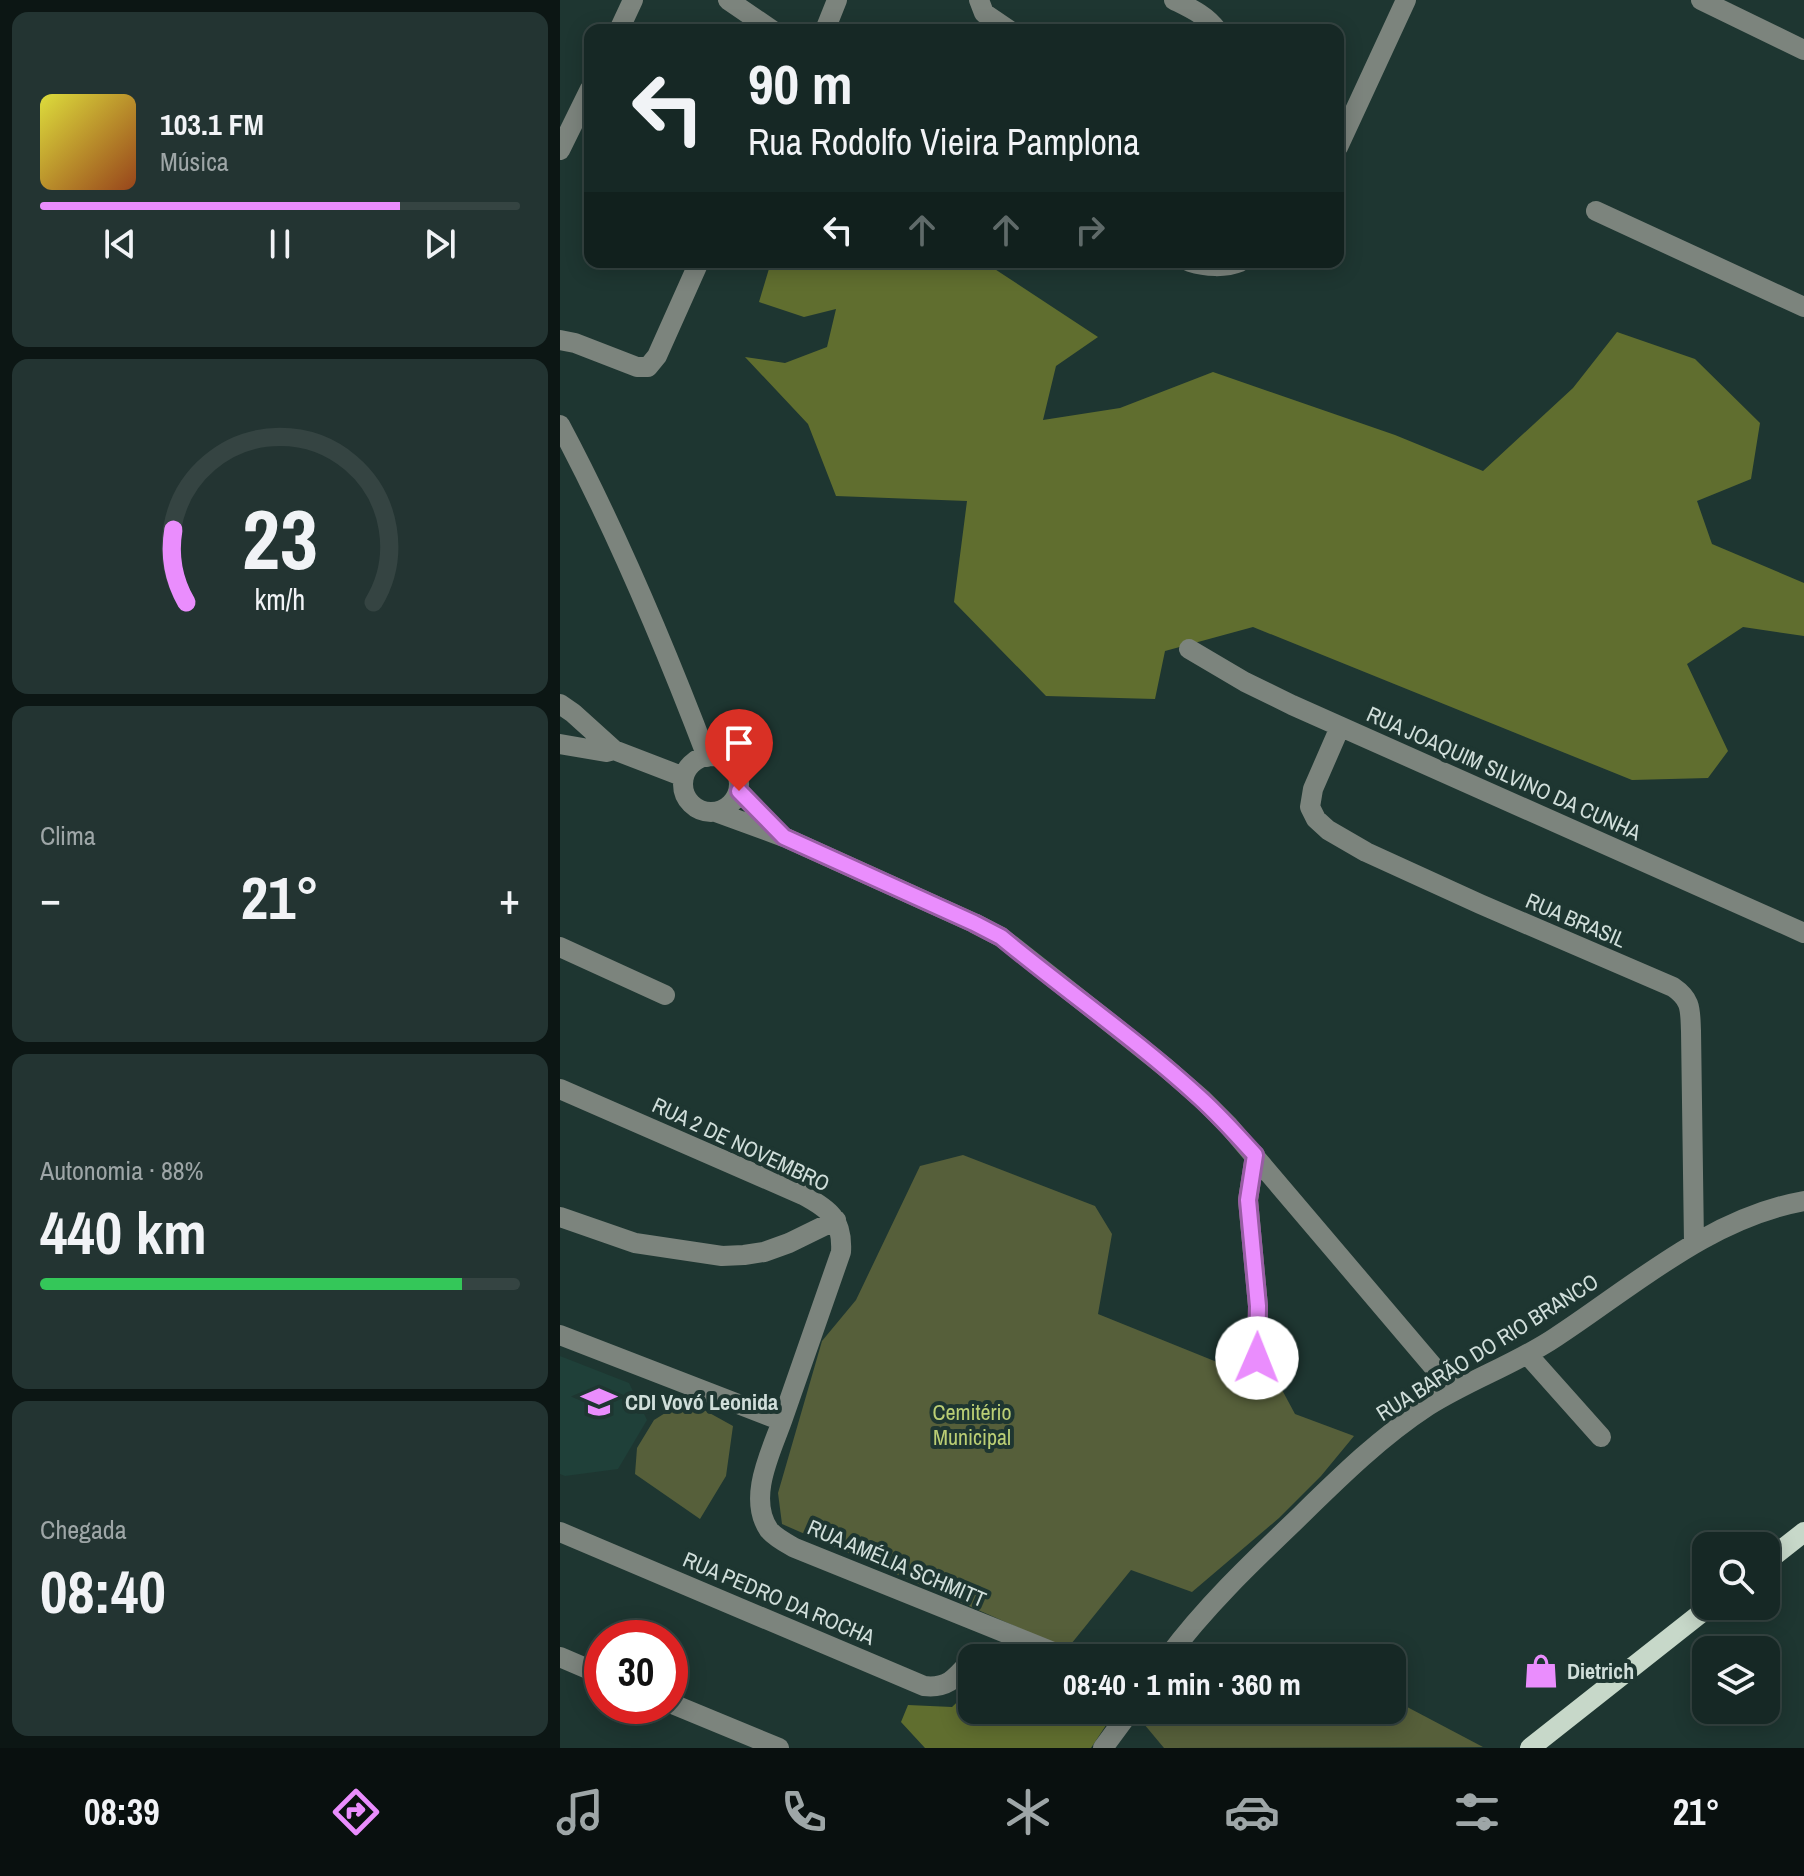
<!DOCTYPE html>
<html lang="pt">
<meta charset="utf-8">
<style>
:root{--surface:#162825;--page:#233432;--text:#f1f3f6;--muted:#9ea6a7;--line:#354442;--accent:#ea8dfd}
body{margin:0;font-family:"Archivo Narrow",sans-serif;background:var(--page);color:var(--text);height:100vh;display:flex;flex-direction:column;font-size:30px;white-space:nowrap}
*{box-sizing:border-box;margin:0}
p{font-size:26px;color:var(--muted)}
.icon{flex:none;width:44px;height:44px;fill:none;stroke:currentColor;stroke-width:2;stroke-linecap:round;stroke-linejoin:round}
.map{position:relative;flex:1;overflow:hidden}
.side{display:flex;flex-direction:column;gap:12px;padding:12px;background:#0c1614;width:560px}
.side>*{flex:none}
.top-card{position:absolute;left:24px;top:24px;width:760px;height:244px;border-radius:16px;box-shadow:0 4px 20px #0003,0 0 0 2px var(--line);background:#162825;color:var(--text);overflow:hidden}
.fabs{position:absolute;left:1132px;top:1532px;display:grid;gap:16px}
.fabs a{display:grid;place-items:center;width:88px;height:88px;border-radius:16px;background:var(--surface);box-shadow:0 4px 20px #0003,0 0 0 2px var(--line);font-size:40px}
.speed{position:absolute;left:24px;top:1620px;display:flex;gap:16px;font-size:40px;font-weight:700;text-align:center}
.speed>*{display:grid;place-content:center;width:104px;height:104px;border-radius:50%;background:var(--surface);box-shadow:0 4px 20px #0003,0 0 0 2px var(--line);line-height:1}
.speed .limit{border:12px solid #d22;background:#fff;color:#111}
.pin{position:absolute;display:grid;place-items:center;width:68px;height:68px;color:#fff;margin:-82px -34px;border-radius:50% 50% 50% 0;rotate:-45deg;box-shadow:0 0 8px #0007}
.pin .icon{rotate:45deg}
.me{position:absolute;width:88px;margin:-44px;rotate:1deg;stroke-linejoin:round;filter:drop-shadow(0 0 6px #0008)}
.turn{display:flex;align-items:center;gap:28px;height:168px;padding:0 32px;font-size:36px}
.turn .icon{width:104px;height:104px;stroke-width:2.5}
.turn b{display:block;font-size:56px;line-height:68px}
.lanes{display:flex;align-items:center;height:76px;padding:0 32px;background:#0003;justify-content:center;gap:40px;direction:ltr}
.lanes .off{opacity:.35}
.big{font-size:60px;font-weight:700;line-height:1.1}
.side .widget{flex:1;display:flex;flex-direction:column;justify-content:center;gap:12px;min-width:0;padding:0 28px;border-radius:16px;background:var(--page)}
.side .dial{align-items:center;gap:0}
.dial svg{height:208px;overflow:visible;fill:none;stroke:var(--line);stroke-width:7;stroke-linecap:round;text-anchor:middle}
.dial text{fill:var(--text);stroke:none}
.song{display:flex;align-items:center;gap:24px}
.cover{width:96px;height:96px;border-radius:12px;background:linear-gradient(135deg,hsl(60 70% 55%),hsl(20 70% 35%))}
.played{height:8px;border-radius:4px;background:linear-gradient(90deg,var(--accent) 75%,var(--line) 75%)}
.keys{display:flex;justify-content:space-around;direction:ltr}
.heat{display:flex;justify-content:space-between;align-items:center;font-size:44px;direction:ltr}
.charge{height:12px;border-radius:6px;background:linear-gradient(90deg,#34c759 88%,var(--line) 0)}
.trip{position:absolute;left:398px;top:1644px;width:448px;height:80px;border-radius:16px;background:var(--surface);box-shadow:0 4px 20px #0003,0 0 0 2px var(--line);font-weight:700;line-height:80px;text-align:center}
.dock{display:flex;height:128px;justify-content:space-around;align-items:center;background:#09100f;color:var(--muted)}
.dock .icon{width:56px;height:56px}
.dock .active{color:var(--accent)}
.dock b{font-size:36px;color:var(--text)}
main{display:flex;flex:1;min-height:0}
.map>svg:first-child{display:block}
.built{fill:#1f4039}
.green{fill:#565f3a}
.forest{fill:#606e2f}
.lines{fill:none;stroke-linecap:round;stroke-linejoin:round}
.minor{stroke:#7c847d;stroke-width:20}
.major{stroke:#c7d8c9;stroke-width:20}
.route-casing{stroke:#985ca4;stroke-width:20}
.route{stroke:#ea8dfd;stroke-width:14}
.labels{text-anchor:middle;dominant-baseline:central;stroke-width:8;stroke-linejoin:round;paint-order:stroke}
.street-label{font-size:22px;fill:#d0deda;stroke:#1e3631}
.poi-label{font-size:22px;font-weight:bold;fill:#d0deda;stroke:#1e3631;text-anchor:start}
.park-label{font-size:22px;fill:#bbcf75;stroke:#1e3631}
</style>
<main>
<section class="side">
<div class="widget">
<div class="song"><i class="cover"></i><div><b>103.1 FM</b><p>Música</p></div></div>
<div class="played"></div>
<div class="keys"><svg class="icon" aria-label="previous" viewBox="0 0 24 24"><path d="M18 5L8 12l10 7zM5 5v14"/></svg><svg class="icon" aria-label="pause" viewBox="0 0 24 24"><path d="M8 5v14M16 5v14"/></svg><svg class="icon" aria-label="next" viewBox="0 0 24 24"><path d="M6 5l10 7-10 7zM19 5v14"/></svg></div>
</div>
<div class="widget dial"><svg viewBox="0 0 100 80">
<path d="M14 69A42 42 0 1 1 86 69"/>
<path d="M14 69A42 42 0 0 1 9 41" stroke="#ea8dfd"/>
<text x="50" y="56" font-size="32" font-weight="700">23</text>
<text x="50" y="72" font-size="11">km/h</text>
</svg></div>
<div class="widget"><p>Clima</p>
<div class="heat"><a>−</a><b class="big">21°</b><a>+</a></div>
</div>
<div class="widget"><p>Autonomia · 88%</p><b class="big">440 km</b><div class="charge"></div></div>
<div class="widget"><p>Chegada</p><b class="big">08:40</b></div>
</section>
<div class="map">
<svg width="1244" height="1748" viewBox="0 0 1244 1748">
<rect width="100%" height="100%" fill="#1e3631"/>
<!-- built -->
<path class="built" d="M0,1356L69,1383L87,1420L58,1469L5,1476L0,1474Z"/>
<!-- green -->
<path class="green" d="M403,1155L535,1206L552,1234L538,1314L721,1388L735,1414L794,1436L761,1476L719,1518L632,1592L571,1570L507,1649L222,1524L218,1493L262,1341L296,1300L360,1166Z
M126,1400L173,1426L166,1476L140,1519L75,1474L77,1448L94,1420Z
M832,1699L923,1747L604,1748L584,1724L593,1710H832Z"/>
<!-- forest -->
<path class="forest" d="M211,262H424L538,337L496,366L483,420L560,408L653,372L835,435L923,471L1013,388L1057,332L1135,359L1200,423L1191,479L1137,501L1152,544L1244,583V636L1183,627L1127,664L1168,751L1148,778L1072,780L693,627L605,651L595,699L486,696L394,602L407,501L276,496L248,424L185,357L225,363L267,347L276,309L244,317L199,302Z
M412,1688V1710H556L531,1748H365L341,1722L348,1705L392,1707Z"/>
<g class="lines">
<!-- minor -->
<path class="minor" d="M168,0L212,30
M419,0L424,13L449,30
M614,0C630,8 646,15 657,30
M1141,0L1244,50
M59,30L73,0
M265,30L277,0
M778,147L846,0
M0,150L30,89
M1036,211L1244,307
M630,262C646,267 665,268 680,262
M0,340L15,343L77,367H88L97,356L139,262
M0,425C57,532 104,644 147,757
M629,649L685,682L732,705L1244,933
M0,704L13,713L54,750L124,777
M780,727L753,789L750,807L756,819L768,830L806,852L920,904L1113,987C1132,1000 1130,1010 1131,1031L1134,1244
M0,744L46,752L54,750
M123 784a28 28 0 1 1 56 0a28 28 0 1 1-56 0Z
M179,791L218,832
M156,812L224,837L414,923L441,937L540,1015L605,1067L642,1099L668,1125L894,1391
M0,947L105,995
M0,1089L243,1195C269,1209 283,1219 281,1252L222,1421
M695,1155L688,1200L698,1306L697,1358
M0,1217L75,1243L162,1256L184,1255L204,1252L229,1243L276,1220
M0,1335L222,1421C211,1452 187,1498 209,1530C216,1538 226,1543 235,1548L508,1658
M967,1354L1041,1437
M0,1532L364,1686C389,1689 397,1676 412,1659
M0,1657L42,1675
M607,1658C645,1607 690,1564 735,1521C777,1480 819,1438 868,1406C909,1380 956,1364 996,1337C1074,1286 1149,1218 1244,1201
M110,1703L219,1748
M543,1748L571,1710"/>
<!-- major -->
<path class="major" d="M1206,1562L1244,1532
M970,1748L1150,1606"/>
</g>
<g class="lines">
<!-- route casing -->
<g class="route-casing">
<path id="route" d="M179,791L224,837L414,923L441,937C506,991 576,1039 639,1097C659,1115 677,1135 695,1155L688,1200L698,1306L697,1358"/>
</g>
<!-- route -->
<use href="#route" class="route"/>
</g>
<!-- icons -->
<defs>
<g id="school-bare" transform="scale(2.76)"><path d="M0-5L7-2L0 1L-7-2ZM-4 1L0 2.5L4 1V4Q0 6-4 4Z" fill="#ea8dfd" stroke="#1e3631" stroke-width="2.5" paint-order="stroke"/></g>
<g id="shop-bare" transform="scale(2.76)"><path d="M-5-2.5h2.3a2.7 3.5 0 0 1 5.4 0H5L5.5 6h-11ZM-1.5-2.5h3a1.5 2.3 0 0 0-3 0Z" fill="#ea8dfd" stroke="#1e3631" stroke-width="2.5" paint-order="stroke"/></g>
</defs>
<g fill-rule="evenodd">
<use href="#school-bare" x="39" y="1402"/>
<use href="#shop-bare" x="981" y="1671"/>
</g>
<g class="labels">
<!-- street labels -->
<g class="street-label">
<text transform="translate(944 773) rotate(24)">RUA JOAQUIM SILVINO DA CUNHA</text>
<text transform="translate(1016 920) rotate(23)">RUA BRASIL</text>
<text transform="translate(181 1144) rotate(25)">RUA 2 DE NOVEMBRO</text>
<text transform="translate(927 1347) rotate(-32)">RUA BARÃO DO RIO BRANCO</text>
<text transform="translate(337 1563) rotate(23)">RUA AMÉLIA SCHMITT</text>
<text transform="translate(219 1598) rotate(23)">RUA PEDRO DA ROCHA</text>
</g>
<!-- poi labels -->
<g class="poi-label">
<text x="65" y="1402">CDI Vovó Leonida</text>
<text x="1007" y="1671">Dietrich</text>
</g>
<!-- park labels -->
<g class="park-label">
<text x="412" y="1412">Cemitério<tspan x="412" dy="25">Municipal</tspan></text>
</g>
</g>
</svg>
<div class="fabs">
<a><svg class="icon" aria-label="search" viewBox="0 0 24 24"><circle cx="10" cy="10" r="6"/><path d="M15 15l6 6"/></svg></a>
<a><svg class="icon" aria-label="layers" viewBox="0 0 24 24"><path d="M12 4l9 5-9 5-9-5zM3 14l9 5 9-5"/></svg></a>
</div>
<div class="speed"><div class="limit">30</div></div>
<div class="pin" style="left:179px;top:791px;background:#d93025"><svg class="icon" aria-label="arrive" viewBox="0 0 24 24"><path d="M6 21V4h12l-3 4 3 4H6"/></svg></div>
<svg class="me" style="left:697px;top:1358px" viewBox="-20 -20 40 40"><circle r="19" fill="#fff"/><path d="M0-13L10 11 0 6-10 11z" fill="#ea8dfd"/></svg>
<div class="trip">08:40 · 1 min · 360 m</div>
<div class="top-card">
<div class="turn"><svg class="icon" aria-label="left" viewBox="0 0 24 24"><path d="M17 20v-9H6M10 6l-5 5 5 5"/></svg><div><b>90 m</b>Rua Rodolfo Vieira Pamplona</div></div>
<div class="lanes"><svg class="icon" aria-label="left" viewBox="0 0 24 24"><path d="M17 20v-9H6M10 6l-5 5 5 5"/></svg><svg class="icon off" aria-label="ahead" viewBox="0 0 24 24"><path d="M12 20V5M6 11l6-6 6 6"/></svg><svg class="icon off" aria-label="ahead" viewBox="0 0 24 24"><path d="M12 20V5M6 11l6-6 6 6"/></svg><svg class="icon off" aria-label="right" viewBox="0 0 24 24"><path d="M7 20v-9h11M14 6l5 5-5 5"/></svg></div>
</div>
</div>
</main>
<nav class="dock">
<b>08:39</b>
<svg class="icon active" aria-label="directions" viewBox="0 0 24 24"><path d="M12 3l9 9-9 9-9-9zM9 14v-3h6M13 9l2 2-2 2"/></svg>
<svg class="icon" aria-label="music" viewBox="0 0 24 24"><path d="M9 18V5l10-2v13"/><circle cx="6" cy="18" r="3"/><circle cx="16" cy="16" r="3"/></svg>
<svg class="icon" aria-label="phone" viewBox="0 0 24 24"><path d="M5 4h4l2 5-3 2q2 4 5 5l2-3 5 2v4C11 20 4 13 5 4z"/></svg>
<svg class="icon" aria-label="climate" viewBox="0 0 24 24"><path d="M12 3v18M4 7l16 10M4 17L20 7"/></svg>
<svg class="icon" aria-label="car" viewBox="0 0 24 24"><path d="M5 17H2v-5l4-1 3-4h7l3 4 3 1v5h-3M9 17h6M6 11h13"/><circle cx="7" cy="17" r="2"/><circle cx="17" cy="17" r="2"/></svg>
<svg class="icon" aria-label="filters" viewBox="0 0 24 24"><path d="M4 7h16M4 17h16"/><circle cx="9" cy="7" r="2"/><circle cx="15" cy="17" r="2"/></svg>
<b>21°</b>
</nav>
